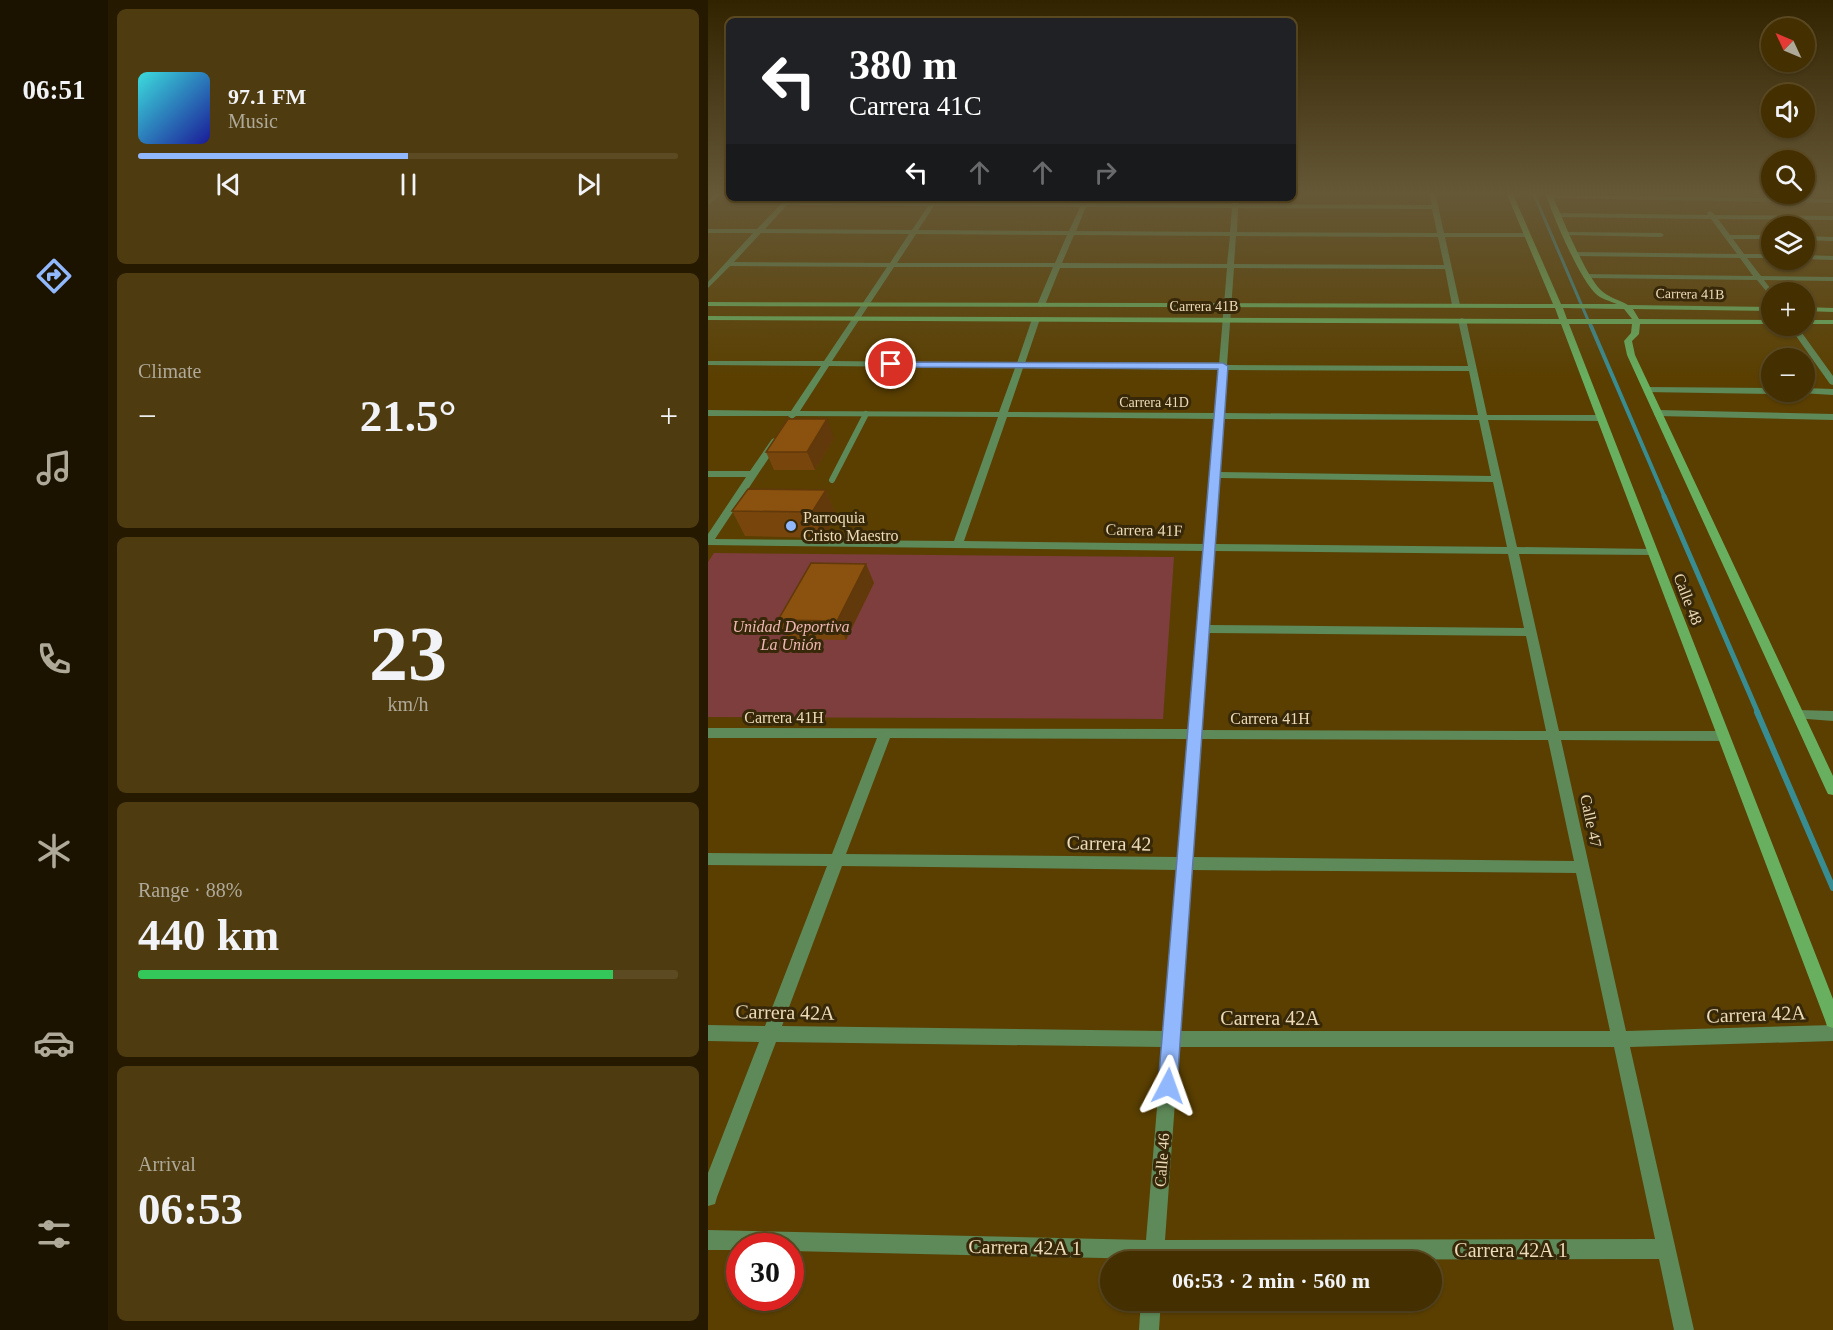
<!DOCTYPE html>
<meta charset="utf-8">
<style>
:root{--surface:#442f00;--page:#4e3b0f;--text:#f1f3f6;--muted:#afa999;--line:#5c4a22;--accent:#91b8fd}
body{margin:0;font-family:Georgia,serif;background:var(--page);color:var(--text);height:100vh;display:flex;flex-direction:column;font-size:22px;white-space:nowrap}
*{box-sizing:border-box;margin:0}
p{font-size:20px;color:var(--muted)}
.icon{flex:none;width:33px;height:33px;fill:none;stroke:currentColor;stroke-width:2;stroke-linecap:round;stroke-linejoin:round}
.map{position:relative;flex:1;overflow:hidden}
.drawer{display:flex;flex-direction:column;gap:9px;padding:9px;background:#251a00;width:600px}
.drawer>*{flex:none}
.top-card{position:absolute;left:18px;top:18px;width:570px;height:183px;border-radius:9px;box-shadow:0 2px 4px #0004,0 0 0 2px var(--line);background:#202124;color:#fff;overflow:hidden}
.needle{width:39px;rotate:314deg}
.fabs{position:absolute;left:1053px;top:18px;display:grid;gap:12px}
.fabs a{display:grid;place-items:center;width:54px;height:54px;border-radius:50%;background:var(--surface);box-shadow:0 2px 4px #0004,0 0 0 2px var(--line);font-size:30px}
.speed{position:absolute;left:18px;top:1233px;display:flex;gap:12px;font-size:30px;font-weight:700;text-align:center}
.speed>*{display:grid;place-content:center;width:78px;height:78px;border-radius:50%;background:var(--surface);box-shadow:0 2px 4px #0004,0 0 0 2px var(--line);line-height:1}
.speed .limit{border:9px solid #d22;background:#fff;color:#111}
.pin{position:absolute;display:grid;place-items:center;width:51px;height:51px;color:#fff;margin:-26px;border:3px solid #fff;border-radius:50%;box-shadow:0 2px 6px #0007}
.me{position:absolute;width:66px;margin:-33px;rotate:4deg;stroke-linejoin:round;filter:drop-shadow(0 0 4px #0008)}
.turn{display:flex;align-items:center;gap:21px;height:126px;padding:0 24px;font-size:27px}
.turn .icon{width:78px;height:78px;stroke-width:2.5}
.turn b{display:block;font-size:42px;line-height:51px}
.lanes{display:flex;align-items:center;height:57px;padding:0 24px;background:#0003;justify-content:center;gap:30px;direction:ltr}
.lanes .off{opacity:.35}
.big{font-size:45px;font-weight:700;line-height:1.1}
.drawer .tile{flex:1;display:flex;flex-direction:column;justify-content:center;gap:9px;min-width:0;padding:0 21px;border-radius:9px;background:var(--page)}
.drawer .dial{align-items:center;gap:0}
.dial b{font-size:78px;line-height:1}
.song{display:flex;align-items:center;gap:18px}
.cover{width:72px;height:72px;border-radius:9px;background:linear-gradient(135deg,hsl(180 70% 55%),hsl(240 70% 35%))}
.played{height:6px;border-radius:3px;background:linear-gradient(90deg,var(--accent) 50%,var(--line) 50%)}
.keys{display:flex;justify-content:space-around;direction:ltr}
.heat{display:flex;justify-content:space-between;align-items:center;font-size:33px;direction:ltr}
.charge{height:9px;border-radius:4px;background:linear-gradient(90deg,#34c759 88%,var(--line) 0)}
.trip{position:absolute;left:392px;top:1251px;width:342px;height:60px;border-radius:30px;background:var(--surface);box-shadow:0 2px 4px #0004,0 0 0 2px var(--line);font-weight:700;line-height:60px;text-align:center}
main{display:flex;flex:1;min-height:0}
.tabs{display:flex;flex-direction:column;width:108px;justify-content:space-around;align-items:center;background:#1b1300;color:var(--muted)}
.tabs .icon{width:42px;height:42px}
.tabs .selected{color:var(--accent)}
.tabs b{font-size:27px;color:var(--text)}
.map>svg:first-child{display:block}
.green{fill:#7d3e3d}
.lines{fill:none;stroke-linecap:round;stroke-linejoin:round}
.stream-far3{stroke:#388d93;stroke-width:3}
.stream-far2{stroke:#388d93;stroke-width:4}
.stream-far1{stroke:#388d93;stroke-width:5}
.stream{stroke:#388d93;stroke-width:6}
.lane{stroke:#5e8958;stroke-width:6}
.street{fill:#5e8958;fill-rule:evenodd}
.secondary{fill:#68af60;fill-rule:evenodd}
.wall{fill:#78460c}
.shaded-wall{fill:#61390a}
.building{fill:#8b510e;stroke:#61390a;stroke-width:1.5}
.route{fill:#91b8fd;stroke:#5e78a4;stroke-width:1.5}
.poi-dot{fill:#91b8fd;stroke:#372809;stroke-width:2}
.labels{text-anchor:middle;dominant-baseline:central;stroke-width:6;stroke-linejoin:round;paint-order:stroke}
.far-street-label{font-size:14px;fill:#eddab7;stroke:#372809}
.poi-label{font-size:16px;fill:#eddab7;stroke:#372809;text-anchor:start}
.street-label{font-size:16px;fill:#eddab7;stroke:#372809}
.park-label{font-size:16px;font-style:italic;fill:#f0b8b5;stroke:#372809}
.near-street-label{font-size:20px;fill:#eddab7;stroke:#372809}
</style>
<main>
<nav class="tabs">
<b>06:51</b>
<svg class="icon selected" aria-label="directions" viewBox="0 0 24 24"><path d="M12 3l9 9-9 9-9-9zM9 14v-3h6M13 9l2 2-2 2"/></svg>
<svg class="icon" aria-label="music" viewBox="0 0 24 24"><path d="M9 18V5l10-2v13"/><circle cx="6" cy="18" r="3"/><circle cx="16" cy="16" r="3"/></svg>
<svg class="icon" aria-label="phone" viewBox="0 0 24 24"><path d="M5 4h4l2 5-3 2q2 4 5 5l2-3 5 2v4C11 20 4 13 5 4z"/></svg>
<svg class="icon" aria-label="climate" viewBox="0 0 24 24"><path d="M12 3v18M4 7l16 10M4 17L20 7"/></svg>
<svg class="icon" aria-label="car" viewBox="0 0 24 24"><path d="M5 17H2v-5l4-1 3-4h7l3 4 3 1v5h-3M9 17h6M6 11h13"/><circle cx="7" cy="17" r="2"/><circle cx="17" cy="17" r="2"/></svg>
<svg class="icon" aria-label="filters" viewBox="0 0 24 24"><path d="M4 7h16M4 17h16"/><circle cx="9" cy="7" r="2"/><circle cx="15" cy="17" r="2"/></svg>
</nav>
<section class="drawer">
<div class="tile">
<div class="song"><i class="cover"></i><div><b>97.1 FM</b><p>Music</p></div></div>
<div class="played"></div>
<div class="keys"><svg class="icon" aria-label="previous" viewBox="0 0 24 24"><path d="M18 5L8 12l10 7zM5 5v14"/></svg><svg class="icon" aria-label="pause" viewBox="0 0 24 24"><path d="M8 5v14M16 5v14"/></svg><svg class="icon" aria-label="next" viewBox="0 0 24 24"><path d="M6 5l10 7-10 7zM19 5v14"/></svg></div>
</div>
<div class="tile"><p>Climate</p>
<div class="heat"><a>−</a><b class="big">21.5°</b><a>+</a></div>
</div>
<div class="tile dial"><b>23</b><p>km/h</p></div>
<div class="tile"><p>Range · 88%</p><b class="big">440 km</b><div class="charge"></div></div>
<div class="tile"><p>Arrival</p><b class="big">06:53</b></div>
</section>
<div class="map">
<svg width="1125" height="1330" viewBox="0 0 1125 1330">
<rect width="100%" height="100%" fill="#5a3f00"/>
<!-- green -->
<path class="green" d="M6,553L466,557L455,719L0,717V562Z"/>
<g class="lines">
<!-- stream-far3 -->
<path class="stream-far3" d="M825,192L883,327"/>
<!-- stream-far2 -->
<path class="stream-far2" d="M883,326L957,498"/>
<!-- stream-far1 -->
<path class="stream-far1" d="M956,496L1050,713"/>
<!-- stream -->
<path class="stream" d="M1049,712L1125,888"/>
<!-- lane -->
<path class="lane" d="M949,413L1125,417
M124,480L158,414"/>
<!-- street -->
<path class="street" d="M10,192H16L0,205V200Z
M721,192H727L736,233H818L821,235L818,237H737L752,305L748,307L744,305L737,269L526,268L519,365L760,366L750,320L754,318L758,320L779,415H892L896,418L892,421L780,420L809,547L944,549L949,552L944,555L811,554L851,731H1015L1020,732L1021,736L1020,740L1015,741L853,740L918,1031L1125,1025V1041L922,1047L986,1330H966L951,1259L456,1260V1262H436L437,1259L82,1251V1246H32V1250H0V1230L438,1240L454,1047L68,1042L9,1197L7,1204L0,1206V1173L51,1042L0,1041V1025L57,1026L119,866L0,865V853L124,854L169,738H0V728L481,729L496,551L0,545V534L38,477H0V471H42L64,439L67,438L72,441L7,539L246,541L290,417L88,416L84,419L80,416H0V410L83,411L113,366L0,365V361H116L179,267L22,266L0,288V282L45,233H0V229H49L79,198H85L83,201L222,202L225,198H231L229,202L373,203L376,198H380V203L524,204L525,198H531V204L724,205ZM79,205L220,206L204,230L57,229ZM226,206L372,207L361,231L210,230ZM378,207L524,208L522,232L368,231ZM530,208L724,209L729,233L529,232ZM53,233L201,234L182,263L26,262ZM208,234L359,235L347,263H189ZM366,235L522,236L519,264L354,263ZM528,236L730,237L736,265L526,264ZM186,267H345L329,305L333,307L337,305L352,268H519L511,364L317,363L332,319L328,317L324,319L309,363L124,361ZM121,366L307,368L291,412L92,411ZM315,368L511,370L507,413L300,412ZM519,370L761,371L770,415L516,413ZM299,417L507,419L496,544L256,541ZM515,419L771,420L783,476L512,472ZM511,478L785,482L799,547L507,544ZM506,551L800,554L816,628L501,625ZM500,633L818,636L838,731L493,730ZM182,738L480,739L470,857L138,854ZM493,739L840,740L866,861L484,857ZM134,866L469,870L456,1031L74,1026ZM483,870L868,873L902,1031H472ZM471,1047H906L947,1239L457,1240Z
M842,195L1125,199V203L840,198L839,197Z
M1002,211L1007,215L1125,216V220L1010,219L1022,235H1064V239H1025L1036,254H1064V258H1039L1053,276L1125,277V281L1056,280L1065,292H1064V298L1049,280L879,278L875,276L876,274L1045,276L1032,258L869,256L866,254L869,252L1029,254L1003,219L851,217L848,215L851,213L1000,215L999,213Z
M860,232L953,233L956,235L953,237L858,235V233Z
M1096,236L1125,237V241L1096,240Z
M1096,255L1125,256V260L1096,259Z
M1081,326H1089L1125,376V385L1122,384Z
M939,387L1064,388V392H1068L1064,394L936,392V388Z
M1096,388L1125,389V395L1093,393L1092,392H1096Z
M1090,710L1125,711V721L1086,718L1084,715L1086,712Z
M433,1300H453L451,1330H431Z"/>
<!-- secondary -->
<path class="secondary" d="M798,192H804L853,304H909C902,301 893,299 888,294C871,278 844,214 837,192H843C853,214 878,279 895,292C902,298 912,300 920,305L1064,307V311L925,309L931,319L1064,320V324H932L931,334L924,341L927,355L1125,776V795L1120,794L1118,790L919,355L916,341L923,333L924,324H861L1125,999V1028L1119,1026L1117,1020L853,324L0,320V316L851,319L847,308L0,306V302L845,304ZM855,308L916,309L924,319H859Z
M1096,307L1125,308V312L1096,311Z
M1096,320H1125V324H1096Z"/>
</g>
<!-- wall -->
<path class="wall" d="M126,438L107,470H66L58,452Z
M118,490L128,516L115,538L37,536L24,511Z
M158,564L166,583L138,640L80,639L70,620Z"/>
<!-- shaded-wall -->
<path class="shaded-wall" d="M119,419L126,438L107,470L99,452Z
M118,490L128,516L115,538L104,512Z
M158,564L166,583L138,640L129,621Z"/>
<!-- building -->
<path class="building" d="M80,419H119L99,452H58Z
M40,489L118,490L104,512L24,511Z
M103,563L158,564L129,621L70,620Z"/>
<!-- sky -->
<linearGradient id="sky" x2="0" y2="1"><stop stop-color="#322300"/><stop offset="0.51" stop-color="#655837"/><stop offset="1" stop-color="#655837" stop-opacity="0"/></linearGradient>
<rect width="1125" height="378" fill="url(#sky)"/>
<!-- route -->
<path class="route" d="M180,362L515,363L520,366L469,1086L466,1093L460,1096L453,1093L450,1086L510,369L183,367L180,366Z"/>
<!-- markers -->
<circle class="poi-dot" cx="83" cy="526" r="6"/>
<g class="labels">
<!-- far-street labels -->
<g class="far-street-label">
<text transform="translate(982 294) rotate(1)">Carrera 41B</text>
<text x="496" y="306">Carrera 41B</text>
<text x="446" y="402">Carrera 41D</text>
</g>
<!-- poi labels -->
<g class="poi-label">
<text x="95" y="517">Parroquia<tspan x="95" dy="18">Cristo Maestro</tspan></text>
</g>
<!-- street labels -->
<g class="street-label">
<text transform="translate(436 530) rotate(1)">Carrera 41F</text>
<text transform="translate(980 599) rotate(69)">Calle 48</text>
<text x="76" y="717">Carrera 41H</text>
<text x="562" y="718">Carrera 41H</text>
<text transform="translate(883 821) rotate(78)">Calle 47</text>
<text transform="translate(454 1160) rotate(-86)">Calle 46</text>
</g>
<!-- park labels -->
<g class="park-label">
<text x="83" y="626">Unidad Deportiva<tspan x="83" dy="18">La Unión</tspan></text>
</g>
<!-- near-street labels -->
<g class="near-street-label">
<text transform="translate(401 843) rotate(1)">Carrera 42</text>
<text transform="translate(77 1012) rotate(1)">Carrera 42A</text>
<text transform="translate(1048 1014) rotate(-2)">Carrera 42A</text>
<text x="562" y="1018">Carrera 42A</text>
<text transform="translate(317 1247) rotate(1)">Carrera 42A 1</text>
<text x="803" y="1250">Carrera 42A 1</text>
</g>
</g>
</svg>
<div class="fabs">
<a><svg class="needle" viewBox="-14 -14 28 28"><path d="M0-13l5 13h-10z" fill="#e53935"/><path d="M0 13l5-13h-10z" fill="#afa999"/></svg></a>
<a><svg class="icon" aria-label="sound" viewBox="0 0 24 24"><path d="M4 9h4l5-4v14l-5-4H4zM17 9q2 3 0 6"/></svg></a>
<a><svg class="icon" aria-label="search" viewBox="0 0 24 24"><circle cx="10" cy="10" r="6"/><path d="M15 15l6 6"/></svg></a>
<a><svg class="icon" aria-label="layers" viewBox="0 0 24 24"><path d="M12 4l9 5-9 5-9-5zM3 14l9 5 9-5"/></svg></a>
<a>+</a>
<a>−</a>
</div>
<div class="speed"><div class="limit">30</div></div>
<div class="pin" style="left:183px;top:364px;background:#d93025"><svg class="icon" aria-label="arrive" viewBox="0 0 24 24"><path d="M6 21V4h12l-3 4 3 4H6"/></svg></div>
<svg class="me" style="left:460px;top:1086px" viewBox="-20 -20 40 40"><path d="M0-17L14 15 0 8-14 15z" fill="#91b8fd" stroke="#fff" stroke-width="4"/></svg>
<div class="trip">06:53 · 2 min · 560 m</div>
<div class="top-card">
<div class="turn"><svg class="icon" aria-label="left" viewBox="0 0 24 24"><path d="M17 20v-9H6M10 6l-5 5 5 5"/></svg><div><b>380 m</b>Carrera 41C</div></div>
<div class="lanes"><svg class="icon" aria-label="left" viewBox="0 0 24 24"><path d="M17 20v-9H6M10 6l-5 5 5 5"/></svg><svg class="icon off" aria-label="ahead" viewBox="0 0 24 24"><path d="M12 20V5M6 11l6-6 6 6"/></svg><svg class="icon off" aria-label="ahead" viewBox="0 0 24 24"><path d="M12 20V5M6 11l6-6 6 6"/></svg><svg class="icon off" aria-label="right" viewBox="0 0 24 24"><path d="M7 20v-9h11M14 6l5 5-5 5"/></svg></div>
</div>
</div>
</main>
